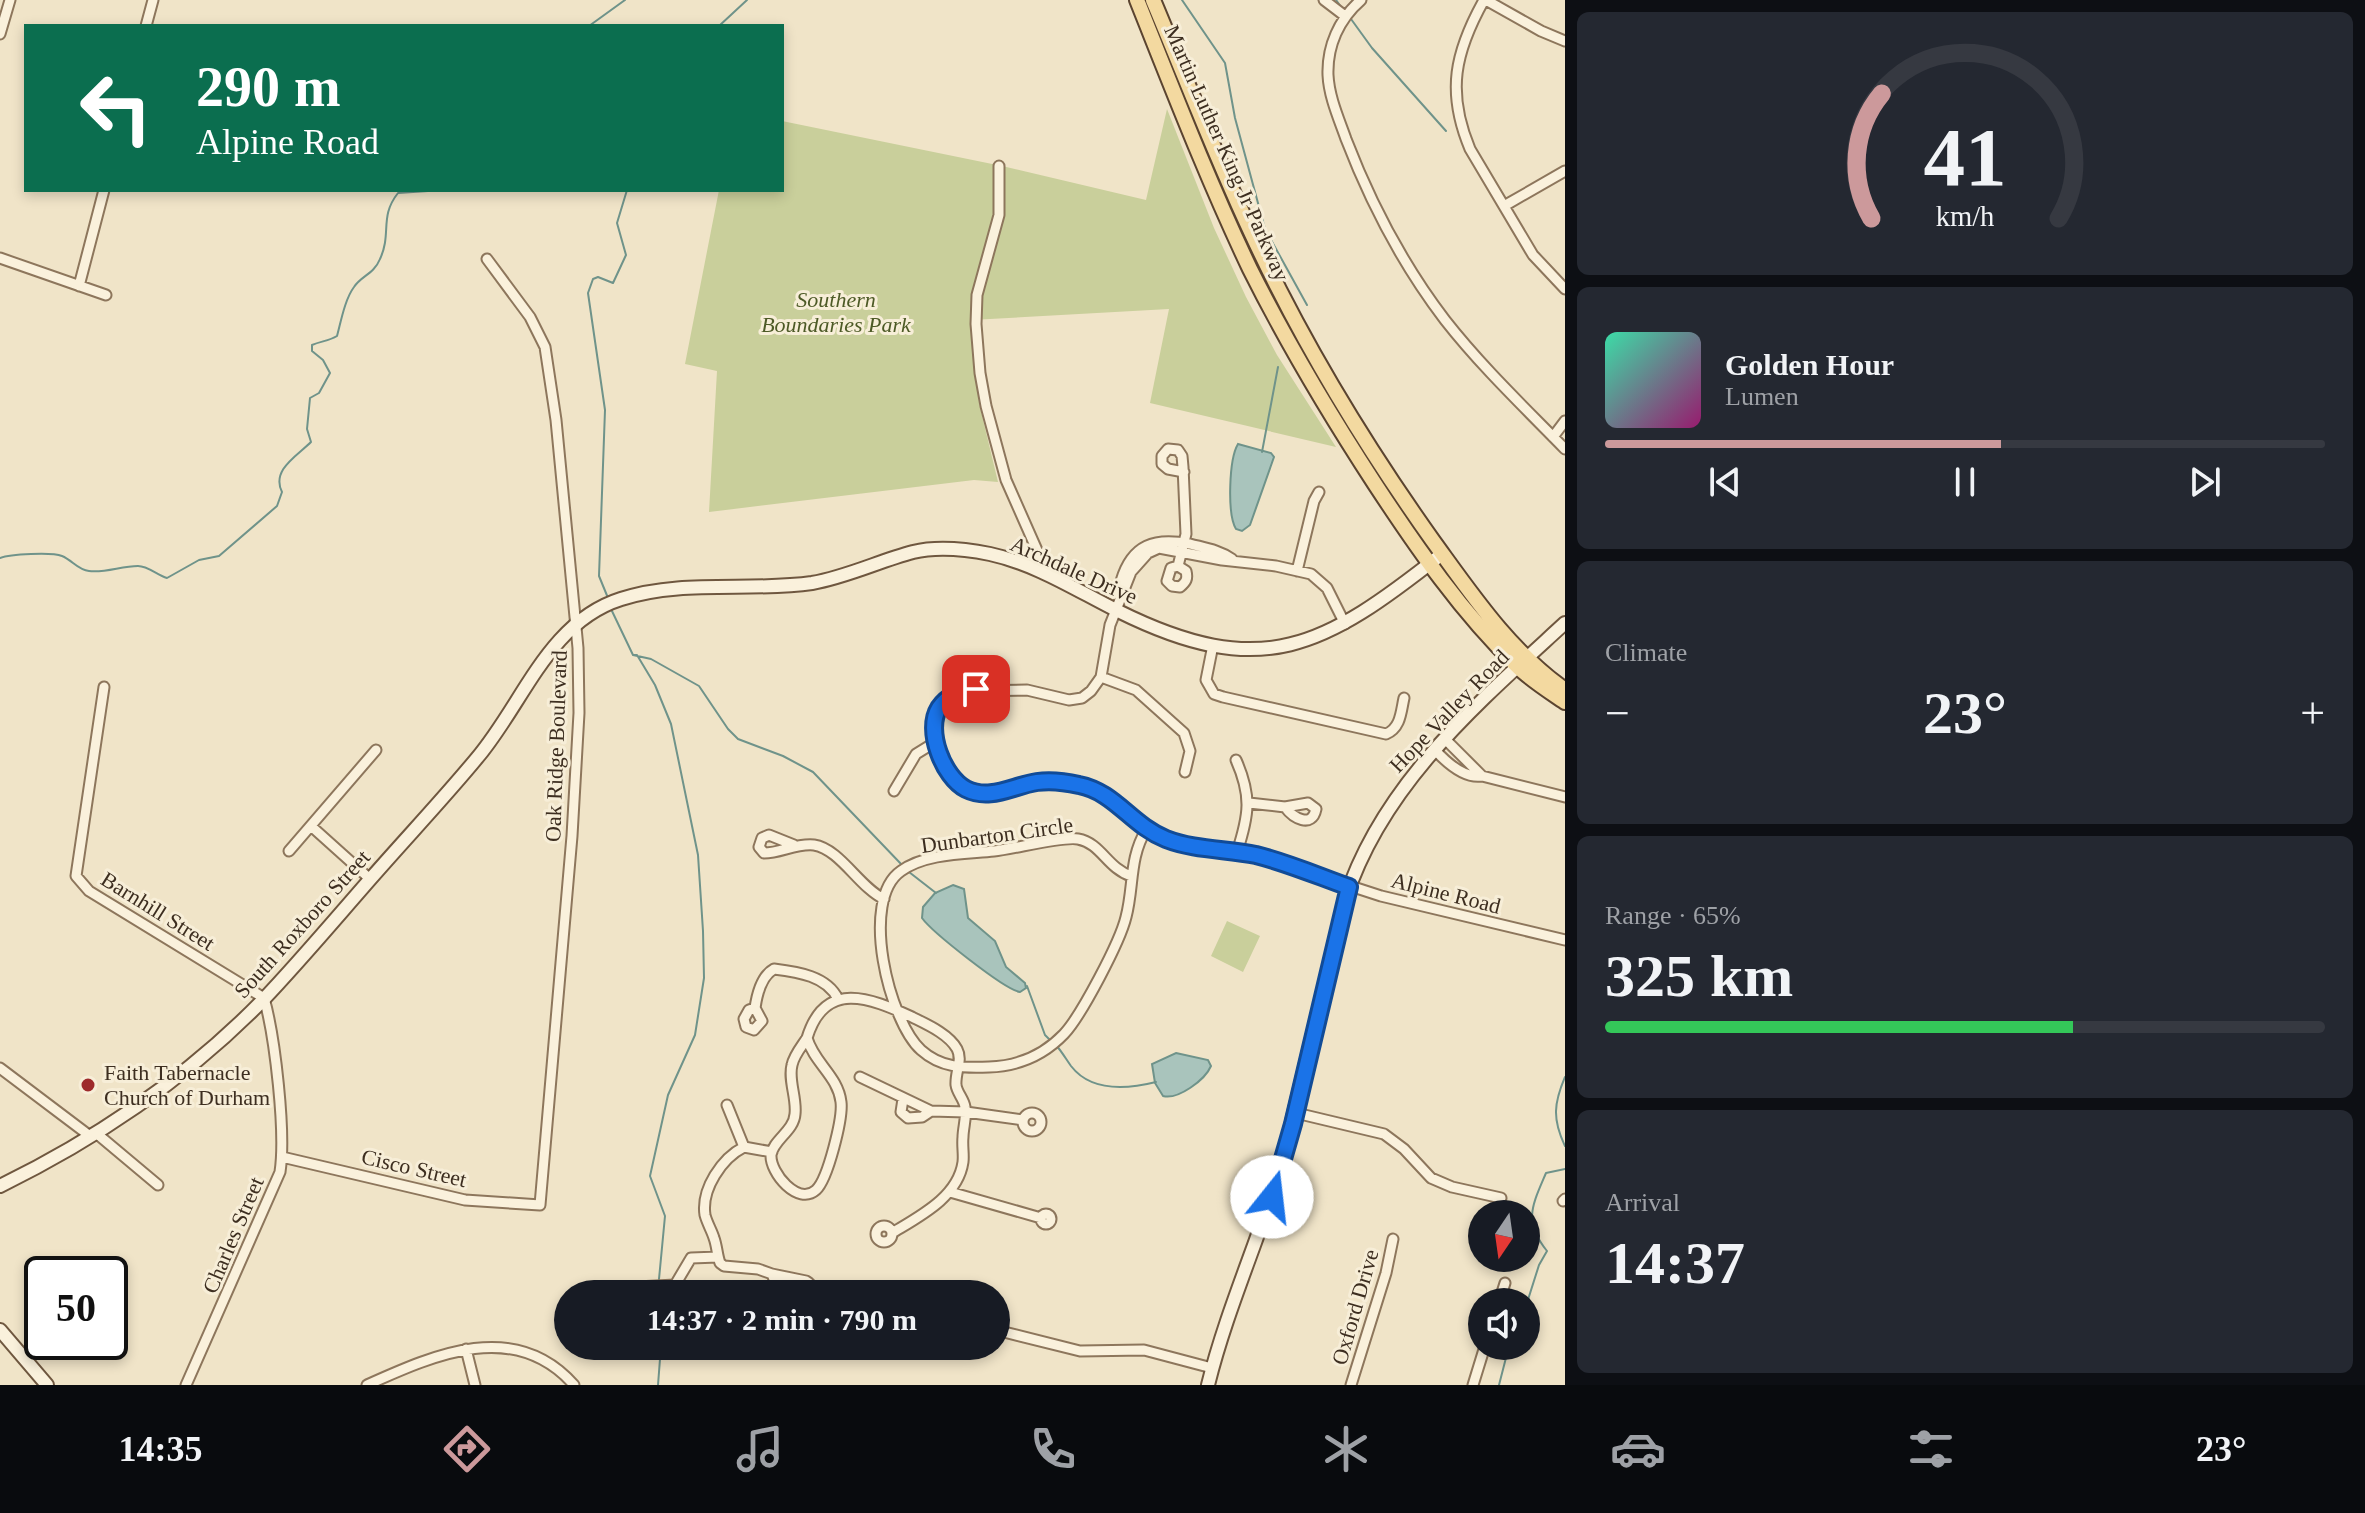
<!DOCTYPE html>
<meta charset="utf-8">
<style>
:root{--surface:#171b24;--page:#242831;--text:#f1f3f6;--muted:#9ea1a6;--line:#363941;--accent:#cc999b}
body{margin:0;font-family:Georgia,serif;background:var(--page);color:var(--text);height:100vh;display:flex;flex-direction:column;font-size:30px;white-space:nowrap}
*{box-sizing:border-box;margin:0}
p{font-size:26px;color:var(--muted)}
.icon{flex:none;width:44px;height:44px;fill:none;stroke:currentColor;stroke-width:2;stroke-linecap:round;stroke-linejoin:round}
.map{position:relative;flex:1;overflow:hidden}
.drawer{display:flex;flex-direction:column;gap:12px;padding:12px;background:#0d0f14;width:800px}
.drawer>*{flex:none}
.hud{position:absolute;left:24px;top:24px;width:760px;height:168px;border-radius:0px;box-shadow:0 4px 12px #0003;background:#0b6e4f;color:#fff;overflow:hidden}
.needle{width:52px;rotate:193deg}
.tools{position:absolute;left:1468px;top:1200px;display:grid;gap:16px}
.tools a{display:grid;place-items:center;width:72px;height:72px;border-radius:50%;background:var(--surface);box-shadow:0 4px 12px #0003;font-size:40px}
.speed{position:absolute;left:24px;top:1256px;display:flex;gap:16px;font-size:40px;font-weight:700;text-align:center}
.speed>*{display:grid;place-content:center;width:104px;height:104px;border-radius:50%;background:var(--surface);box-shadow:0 4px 12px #0003;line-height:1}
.speed .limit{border:4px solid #111;border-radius:12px;background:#fff;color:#111}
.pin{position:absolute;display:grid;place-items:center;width:68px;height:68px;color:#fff;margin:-34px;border-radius:16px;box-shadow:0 4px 12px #0006}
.me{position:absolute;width:88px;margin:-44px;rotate:16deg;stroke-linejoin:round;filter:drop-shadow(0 0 6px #0008)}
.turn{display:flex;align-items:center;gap:28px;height:168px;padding:0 40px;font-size:36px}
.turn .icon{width:104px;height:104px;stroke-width:2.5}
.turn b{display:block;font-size:56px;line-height:68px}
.big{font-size:60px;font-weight:700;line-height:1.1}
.drawer .widget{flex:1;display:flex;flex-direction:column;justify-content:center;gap:12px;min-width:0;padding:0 28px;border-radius:12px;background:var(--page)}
.drawer .dial{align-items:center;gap:0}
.dial svg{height:208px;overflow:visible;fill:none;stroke:var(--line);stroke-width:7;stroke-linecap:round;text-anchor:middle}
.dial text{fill:var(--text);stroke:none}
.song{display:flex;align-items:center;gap:24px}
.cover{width:96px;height:96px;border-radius:12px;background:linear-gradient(135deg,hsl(160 70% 55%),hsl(320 70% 35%))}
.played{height:8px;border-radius:4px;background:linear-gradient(90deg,var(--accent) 55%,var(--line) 55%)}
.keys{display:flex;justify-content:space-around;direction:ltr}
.heat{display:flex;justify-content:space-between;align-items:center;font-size:44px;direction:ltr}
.charge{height:12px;border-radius:6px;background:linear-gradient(90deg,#34c759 65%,var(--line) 0)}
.trip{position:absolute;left:554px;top:1280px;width:456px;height:80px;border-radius:40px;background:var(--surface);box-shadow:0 4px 12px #0003;font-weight:700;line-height:80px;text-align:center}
.tab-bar{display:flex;height:128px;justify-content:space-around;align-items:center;background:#090b0e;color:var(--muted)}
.tab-bar .icon{width:56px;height:56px}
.tab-bar .selected{color:var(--accent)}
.tab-bar b{font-size:36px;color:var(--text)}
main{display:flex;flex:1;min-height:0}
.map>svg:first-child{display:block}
.green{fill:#c9cf9b}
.water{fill:#a9c4bc;stroke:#6f938a;stroke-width:2}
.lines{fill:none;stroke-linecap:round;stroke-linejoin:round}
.stream{stroke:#6f938a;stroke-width:2}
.street-casing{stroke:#8d765c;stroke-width:13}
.secondary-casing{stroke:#6f573f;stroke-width:16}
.primary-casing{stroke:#5b4430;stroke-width:18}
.street{stroke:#faf1dc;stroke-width:9}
.secondary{stroke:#faf1dc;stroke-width:12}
.primary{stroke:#f3d9a0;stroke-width:14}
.route-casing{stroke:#114b97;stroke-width:20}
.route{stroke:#1a73e8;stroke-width:14}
.poi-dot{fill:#9e2a2b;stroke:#f7eed8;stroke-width:3}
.labels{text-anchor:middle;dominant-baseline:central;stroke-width:6;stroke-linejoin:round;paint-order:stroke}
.street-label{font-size:22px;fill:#3d2e20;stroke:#f7eed8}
.park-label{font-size:22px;font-style:italic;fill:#4d5a26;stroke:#f7eed8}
.poi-label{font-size:22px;fill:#3d2e20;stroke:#f7eed8;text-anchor:start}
</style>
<main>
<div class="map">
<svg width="1565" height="1385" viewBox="0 0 1565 1385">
<rect width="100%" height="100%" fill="#f0e4c8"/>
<!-- green -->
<path class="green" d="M1167,109L1214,228L1246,297L1277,355L1336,447L1150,403L1169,309L971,320L979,403L998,482L974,480L709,512L717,371L685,364L719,190H782V121L1002,166L1146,200Z
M1227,921L1260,936L1243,972L1211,956Z"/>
<!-- water -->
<path class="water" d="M1238,444L1271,453L1274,457L1250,525L1242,531L1236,529C1227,514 1229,459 1238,444Z
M953,885L964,889L968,918L995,941L1006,967L1025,983L1026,988L1020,992C1005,990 932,932 922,918L923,907L935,893Z
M1176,1053L1208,1060L1211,1066C1205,1080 1178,1100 1163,1096L1155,1083L1152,1064Z"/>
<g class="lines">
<!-- stream -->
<path class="stream" d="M1182,0L1225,63L1235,118L1265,229L1307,305
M1336,0L1344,11
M1351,19L1372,48L1446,131
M589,26L625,0
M719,26L747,0
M1262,452L1278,367
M0,558C10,554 52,552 62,556C72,560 78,570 89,571C106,573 121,566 138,566C148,566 157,575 167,578L199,560L219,556L277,506L282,492C271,470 297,456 311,442L307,429L310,398L319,393L330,373L323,360L312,351V345C321,341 329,341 337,336C341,321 345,299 354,287C361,276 374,274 380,259C392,233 379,217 398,193L443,190
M608,598L599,576L605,410L588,293L593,279L598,277L613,283L626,255L617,223L627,190
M611,609L633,655H637L655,685L671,724L698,855L703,931L704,978L695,1035L668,1095L650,1176L665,1216L659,1279
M633,655L651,659L699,686L728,729L738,739L783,756L813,772L902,865
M909,872L936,893
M1027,986L1045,1035L1051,1041
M1056,1045C1062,1052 1066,1059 1071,1066C1091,1092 1128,1089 1156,1082
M1565,1077C1554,1103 1552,1119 1565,1146
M1526,1306L1539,1265L1547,1251C1523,1221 1532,1206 1546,1173L1565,1169
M658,1385L661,1346
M1499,1385L1509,1346"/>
<!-- street casing -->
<g class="street-casing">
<path id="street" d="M1324,0L1345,16
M1361,0C1339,19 1327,46 1328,75C1329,97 1339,119 1346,139C1371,204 1403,265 1445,320C1481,366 1524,407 1565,449
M1484,0C1455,52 1446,92 1470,149L1533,255L1565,289
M1486,0L1541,31L1565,41
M146,26L153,0
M0,34L10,0
M999,166V215L977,295L976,324L980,373L986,406L1006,480L1048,575
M1504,206L1565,171
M0,258L106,295
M79,286L104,190
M1553,437L1565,421
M1178,566L1186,571C1188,579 1186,582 1180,587L1172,586L1167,581L1171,568L1178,566L1186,534L1183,467L1182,456L1178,450L1168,449L1162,456V464L1168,469L1184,472
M1297,571L1314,501L1319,492
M1124,589L1121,581C1132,544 1155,537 1190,544C1205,548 1219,550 1232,559
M1345,624L1327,588L1311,574L1276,566L1222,560L1159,548L1148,553L1131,572L1110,625L1101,677L1091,691L1082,698L1069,700L1027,690L961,691L938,710L933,722L935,735L951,776L961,786L972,792L994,794L1042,781L1088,787L1108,796L1146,830L1167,840L1255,855L1381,896L1565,940
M1213,645L1206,680L1214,694L1223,697L1386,734C1401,728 1401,711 1404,698
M1101,677L1136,690L1184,733L1190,751L1185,772
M104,687L76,876L89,891L264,998C275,1037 286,1132 280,1172L186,1385
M1445,739L1482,776
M1435,750C1446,762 1464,779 1482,776L1565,797
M1236,760C1252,796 1249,815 1237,852
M894,791L916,754L937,741
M1249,803L1285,807C1293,818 1312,829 1316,809L1308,803L1285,807
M311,826L370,879
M794,845L769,835L762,838L759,847L764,853C781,853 796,843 814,845C840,849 859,887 884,899
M289,851L376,750
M1131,876C1107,868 1101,843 1078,839C1062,836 1014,849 994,851C965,854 926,853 901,871C859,900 889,1021 921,1050C941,1068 963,1068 989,1067C1018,1066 1043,1056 1064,1034C1081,1016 1120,942 1126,917C1134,887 1129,858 1146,830
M755,1008C757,994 761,976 774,969C798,972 827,976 838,999
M755,1008L762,1021L754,1030L746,1027L744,1019L749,1010Z
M807,1038C802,1046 794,1055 792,1065C788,1080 797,1098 795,1114C794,1131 773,1140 771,1155C770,1173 798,1206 816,1190C828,1179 843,1118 841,1102C838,1076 814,1063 807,1038C825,979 870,998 912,1017C926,1024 949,1034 957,1049C963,1060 955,1072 956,1085C957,1093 964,1099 965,1107C967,1116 963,1128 963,1137C962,1146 964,1154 963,1162C958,1197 920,1216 892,1233
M0,1068L90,1136
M860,1077L931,1111L966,1112L1023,1120
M903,1099L901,1112L908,1118L922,1117L931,1111
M727,1105L744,1147
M1023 1122a9 9 0 1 1 18 0a9 9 0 1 1-18 0Z
M1296,1113L1384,1134L1404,1149L1431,1178L1452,1187L1501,1198
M96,1133L158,1185
M772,1152L744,1147C722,1158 701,1189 705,1215C707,1223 712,1231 714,1238C717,1246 717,1255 720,1263L724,1266L758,1269L772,1274L780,1294
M282,1157L465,1200L540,1205L572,836L579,713L578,648L556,420L545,347L530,317L487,259
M950,1192L1041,1218
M1563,1201L1565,1199
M1041 1219a5 5 0 1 1 10 0a5 5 0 1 1-10 0Z
M876 1234a8 8 0 1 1 16 0a8 8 0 1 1-16 0Z
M772,1274L806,1281L809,1283L810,1294
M637,1287L675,1285L691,1258L718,1257
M1499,1302L1505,1283
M996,1330L1080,1351L1144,1350L1212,1368
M466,1349L475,1385
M367,1385C434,1355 515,1318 574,1385
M1351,1385L1386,1273L1393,1239
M1473,1385L1485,1346"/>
</g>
<!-- secondary casing -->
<g class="secondary-casing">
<path id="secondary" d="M0,1186C96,1139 188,1077 263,1000C301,960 337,917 373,876C408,836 444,798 477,758C523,704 548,622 621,599C682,579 750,592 812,583C847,577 879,561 913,552C938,546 965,549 990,554C1036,564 1076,590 1118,611C1263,683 1324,647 1442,554
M0,1330L47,1385
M1208,1385C1227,1308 1261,1235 1283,1159L1345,900C1382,784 1478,703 1565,623"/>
</g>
<!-- primary casing -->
<g class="primary-casing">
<path id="primary" d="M1137,0C1173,90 1208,181 1250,269C1287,343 1330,415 1375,484C1417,548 1462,613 1517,666C1531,680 1549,691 1565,702
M1153,0C1186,78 1216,158 1252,234C1302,342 1364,444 1433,541C1473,596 1509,650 1565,690"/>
</g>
<!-- street -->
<use href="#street" class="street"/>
<!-- secondary -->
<use href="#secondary" class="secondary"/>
<!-- primary -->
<use href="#primary" class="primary"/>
</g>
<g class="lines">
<!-- route casing -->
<g class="route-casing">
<path id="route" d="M976,689C962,690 948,695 939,708C925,730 943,777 966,789C990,801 1012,786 1037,782C1050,780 1066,782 1079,785C1115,792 1131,825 1166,839C1194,850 1227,849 1256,855C1288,863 1318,876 1349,887L1293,1124L1272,1197"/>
</g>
<!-- route -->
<use href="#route" class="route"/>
</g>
<!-- markers -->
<circle class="poi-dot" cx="88" cy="1085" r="8"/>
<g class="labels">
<!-- street labels -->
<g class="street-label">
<text transform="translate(1227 153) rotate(66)">Martin Luther King Jr Parkway</text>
<text transform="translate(1074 570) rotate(24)">Archdale Drive</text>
<text transform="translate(1449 711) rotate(-46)">Hope Valley Road</text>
<text transform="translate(556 746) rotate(-88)">Oak Ridge Boulevard</text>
<text transform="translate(997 835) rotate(-8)">Dunbarton Circle</text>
<text transform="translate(1446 893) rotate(14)">Alpine Road</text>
<text transform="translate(158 911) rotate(32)">Barnhill Street</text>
<text transform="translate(302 924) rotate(-48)">South Roxboro Street</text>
<text transform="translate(414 1168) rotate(13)">Cisco Street</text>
<text transform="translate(233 1235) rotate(-67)">Charles Street</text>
<text transform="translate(1355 1307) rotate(-74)">Oxford Drive</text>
</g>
<!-- park labels -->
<g class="park-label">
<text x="836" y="299">Southern<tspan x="836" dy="25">Boundaries Park</tspan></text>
</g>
<!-- poi labels -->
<g class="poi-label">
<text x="104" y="1072">Faith Tabernacle<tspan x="104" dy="25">Church of Durham</tspan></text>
</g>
</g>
</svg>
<div class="tools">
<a><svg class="needle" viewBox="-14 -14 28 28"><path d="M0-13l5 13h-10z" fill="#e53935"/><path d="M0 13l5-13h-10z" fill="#9ea1a6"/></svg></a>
<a><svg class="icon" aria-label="sound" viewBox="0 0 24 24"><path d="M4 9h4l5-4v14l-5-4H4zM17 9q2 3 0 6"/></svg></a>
</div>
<div class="speed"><div class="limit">50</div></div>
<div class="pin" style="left:976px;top:689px;background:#d93025"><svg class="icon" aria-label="arrive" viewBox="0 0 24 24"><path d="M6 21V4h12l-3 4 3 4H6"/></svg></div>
<svg class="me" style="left:1272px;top:1197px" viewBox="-20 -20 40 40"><circle r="19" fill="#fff"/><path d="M0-13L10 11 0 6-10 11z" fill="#1a73e8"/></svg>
<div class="trip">14:37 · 2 min · 790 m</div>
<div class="hud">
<div class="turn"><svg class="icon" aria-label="left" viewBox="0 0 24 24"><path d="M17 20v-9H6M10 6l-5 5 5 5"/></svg><div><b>290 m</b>Alpine Road</div></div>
</div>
</div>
<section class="drawer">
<div class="widget dial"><svg viewBox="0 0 100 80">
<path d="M14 69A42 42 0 1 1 86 69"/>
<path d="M14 69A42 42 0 0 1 18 21" stroke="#cc999b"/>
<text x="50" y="56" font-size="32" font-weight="700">41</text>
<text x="50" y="72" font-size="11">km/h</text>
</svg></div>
<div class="widget">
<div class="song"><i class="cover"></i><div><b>Golden Hour</b><p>Lumen</p></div></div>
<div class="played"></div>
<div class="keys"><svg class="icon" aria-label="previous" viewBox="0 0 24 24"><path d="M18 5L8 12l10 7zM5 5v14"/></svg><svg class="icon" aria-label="pause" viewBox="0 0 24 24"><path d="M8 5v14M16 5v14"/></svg><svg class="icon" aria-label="next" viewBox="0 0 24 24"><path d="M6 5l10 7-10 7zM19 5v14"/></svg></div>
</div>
<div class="widget"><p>Climate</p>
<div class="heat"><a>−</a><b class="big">23°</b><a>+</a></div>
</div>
<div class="widget"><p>Range · 65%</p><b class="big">325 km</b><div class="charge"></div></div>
<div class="widget"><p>Arrival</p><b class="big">14:37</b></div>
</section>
</main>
<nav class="tab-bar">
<b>14:35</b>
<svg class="icon selected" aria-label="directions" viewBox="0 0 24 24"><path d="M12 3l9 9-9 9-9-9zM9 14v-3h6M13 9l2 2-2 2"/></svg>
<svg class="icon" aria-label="music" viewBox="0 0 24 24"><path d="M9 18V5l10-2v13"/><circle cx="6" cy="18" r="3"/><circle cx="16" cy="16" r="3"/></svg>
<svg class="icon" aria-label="phone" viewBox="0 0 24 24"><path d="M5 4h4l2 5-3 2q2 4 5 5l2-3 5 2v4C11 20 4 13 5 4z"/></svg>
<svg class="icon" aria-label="climate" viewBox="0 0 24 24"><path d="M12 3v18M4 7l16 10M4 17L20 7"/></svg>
<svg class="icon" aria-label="car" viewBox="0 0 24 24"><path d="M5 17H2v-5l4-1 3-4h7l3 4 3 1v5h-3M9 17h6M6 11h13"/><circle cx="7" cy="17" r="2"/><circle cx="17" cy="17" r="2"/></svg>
<svg class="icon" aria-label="filters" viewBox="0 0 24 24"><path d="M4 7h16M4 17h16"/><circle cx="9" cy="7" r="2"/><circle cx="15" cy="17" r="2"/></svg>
<b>23°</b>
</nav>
